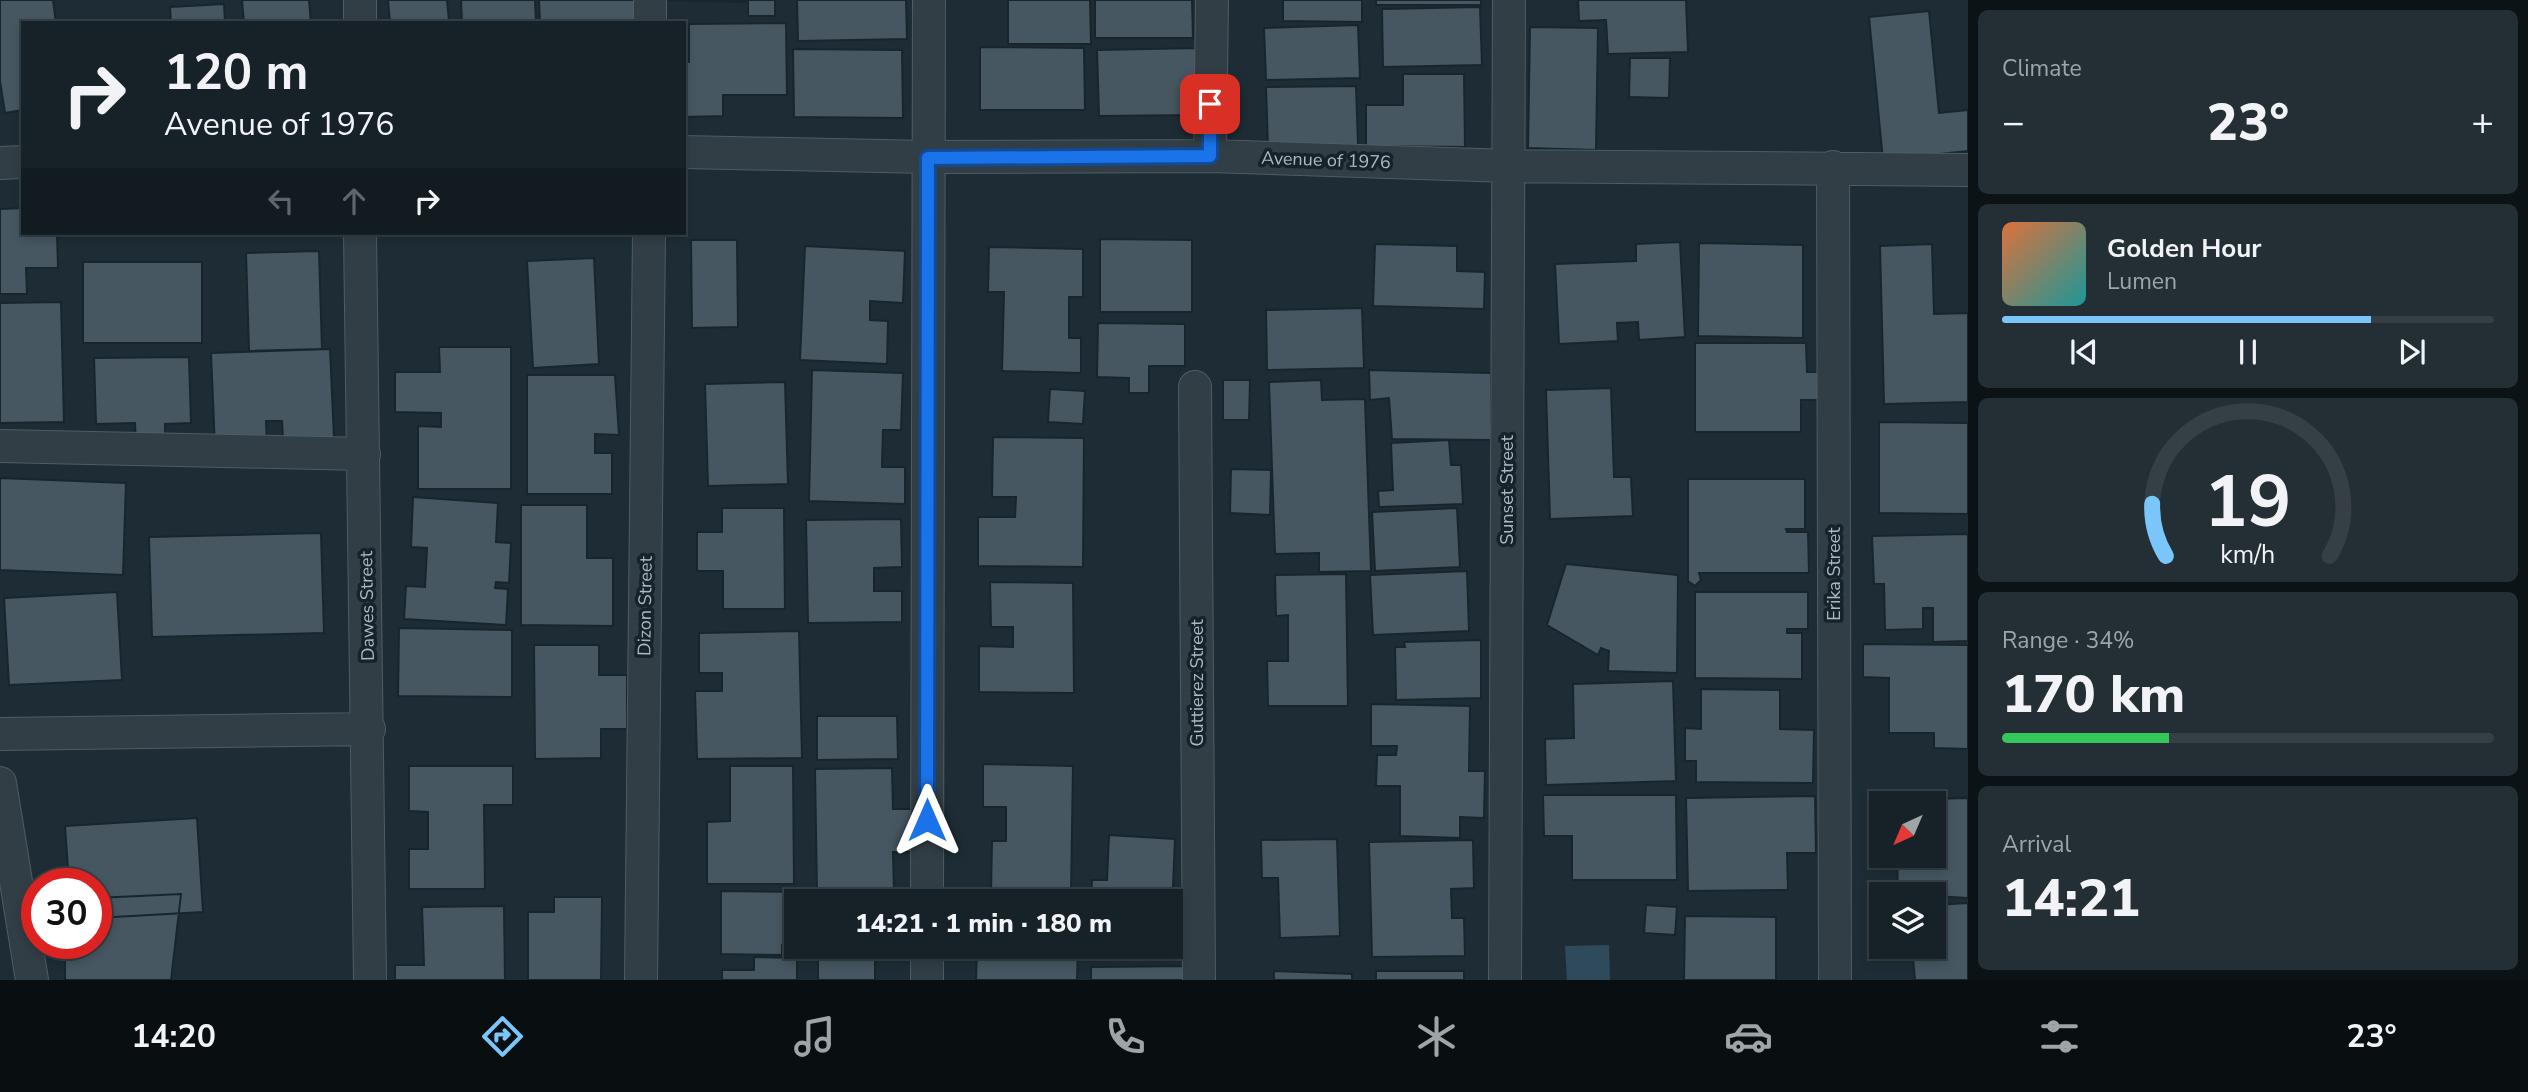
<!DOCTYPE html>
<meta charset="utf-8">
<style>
:root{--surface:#162228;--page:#232f34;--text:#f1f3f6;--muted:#9ea4a8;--line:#353f45;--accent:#7ac5fa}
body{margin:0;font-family:"Nunito Sans",sans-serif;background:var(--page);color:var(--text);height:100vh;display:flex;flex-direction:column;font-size:26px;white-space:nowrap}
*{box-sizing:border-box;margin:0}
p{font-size:23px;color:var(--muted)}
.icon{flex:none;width:38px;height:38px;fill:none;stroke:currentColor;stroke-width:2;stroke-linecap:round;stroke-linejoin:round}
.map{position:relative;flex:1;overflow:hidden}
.side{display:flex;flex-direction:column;gap:10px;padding:10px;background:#0c1316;width:560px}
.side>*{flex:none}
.hud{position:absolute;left:21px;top:21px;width:665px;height:214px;border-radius:0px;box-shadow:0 4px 10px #0003,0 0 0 2px var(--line);background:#162228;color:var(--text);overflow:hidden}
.needle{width:46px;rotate:224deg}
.controls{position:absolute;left:1869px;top:791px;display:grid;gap:14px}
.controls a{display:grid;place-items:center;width:77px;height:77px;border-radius:0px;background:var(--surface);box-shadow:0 4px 10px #0003,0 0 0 2px var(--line);font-size:35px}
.speed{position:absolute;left:21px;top:868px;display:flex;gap:14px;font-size:35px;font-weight:700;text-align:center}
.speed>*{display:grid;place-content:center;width:91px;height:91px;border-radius:50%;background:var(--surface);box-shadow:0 4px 10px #0003,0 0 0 2px var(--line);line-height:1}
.speed .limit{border:10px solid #d22;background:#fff;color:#111}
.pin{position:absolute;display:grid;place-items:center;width:60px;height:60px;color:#fff;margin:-30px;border-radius:14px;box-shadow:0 4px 10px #0006}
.me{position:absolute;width:77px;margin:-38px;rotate:0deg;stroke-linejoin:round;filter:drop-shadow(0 0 5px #0008)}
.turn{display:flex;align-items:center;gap:24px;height:147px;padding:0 28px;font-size:32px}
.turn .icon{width:91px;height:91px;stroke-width:2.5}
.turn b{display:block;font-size:49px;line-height:60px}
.lanes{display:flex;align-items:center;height:66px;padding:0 28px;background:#0003;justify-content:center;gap:35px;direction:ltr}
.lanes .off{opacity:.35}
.big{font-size:52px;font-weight:800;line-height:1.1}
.side .card{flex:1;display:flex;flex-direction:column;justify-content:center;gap:10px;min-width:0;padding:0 24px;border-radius:10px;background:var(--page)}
.side .dial{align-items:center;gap:0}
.dial svg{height:182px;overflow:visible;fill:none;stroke:var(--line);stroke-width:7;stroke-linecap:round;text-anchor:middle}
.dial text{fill:var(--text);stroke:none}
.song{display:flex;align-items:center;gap:21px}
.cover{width:84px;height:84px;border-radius:10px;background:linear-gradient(135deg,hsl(20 70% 55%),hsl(180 70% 35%))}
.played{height:7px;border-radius:4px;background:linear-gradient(90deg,var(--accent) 75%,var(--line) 75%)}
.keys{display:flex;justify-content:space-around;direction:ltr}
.heat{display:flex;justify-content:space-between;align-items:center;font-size:38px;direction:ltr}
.charge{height:10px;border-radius:5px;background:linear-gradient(90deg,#34c759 34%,var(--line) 0)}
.trip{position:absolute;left:784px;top:889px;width:399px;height:70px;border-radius:0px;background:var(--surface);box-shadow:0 4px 10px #0003,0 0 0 2px var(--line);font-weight:800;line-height:70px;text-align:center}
.menu{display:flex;height:112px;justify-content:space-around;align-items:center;background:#090e10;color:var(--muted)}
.menu .icon{width:49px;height:49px}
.menu .on{color:var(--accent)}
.menu b{font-size:32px;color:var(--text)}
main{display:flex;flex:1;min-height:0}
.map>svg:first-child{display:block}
.water{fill:#2f4b5b}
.building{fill:#465761;stroke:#19252c;stroke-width:2}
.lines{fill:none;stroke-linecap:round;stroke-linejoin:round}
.street-casing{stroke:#4f5c64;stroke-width:34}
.street{stroke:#323e46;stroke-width:32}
.route-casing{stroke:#114b97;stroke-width:18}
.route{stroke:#1a73e8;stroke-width:12}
.labels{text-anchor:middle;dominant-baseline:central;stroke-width:7;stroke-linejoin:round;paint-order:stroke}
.street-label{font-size:18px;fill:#abb9c3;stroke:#17232a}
</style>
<main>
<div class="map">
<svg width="1968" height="980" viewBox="0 0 1968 980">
<rect width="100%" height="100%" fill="#1e2d35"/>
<!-- water -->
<path class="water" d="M1609,945L1610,980H1567L1565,946Z"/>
<!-- building -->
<path class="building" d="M0,0H53L56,23H23V110L5,113L0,81Z
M242,0H309L311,23H244Z
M388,0H447L449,21L390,23Z
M461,0H535L536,23H462Z
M539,0H636V23H540Z
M661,0H775V16H748V2Z
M797,0H906L907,39L798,41Z
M1008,0H1090L1091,44H1008Z
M1095,0H1192L1193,38H1095Z
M1283,0H1362V22L1283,21Z
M1376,0H1481V5H1376Z
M1578,0H1686L1688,52L1608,54L1606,20L1579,21Z
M224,4L225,23H171L170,7Z
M1480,7L1482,65L1383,67L1382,9Z
M1929,11L1939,113L1968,110V151L1883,160L1869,17Z
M786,23L787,95H723V116L684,117V62H689V24Z
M1358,25L1360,78L1266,80L1264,28Z
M1530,27L1598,28L1596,150L1528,148Z
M980,47L1084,48L1085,110H980Z
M1197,48L1198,115L1099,116L1097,50Z
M793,49L902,50L903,118L794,117Z
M1630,58H1670L1669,98L1629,97Z
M1403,74H1464L1465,147L1366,146V105H1403Z
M1356,86L1358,145L1268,147L1266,87Z
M23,208V233H57L58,268H26L27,294H0V209Z
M1100,239L1192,240V312H1100Z
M691,240H737L738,327L692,328Z
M1680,242L1685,337L1639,340L1638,322L1617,323L1618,341L1559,344L1555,264L1636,261V244Z
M1699,243L1803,245V338L1698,336Z
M1375,244L1457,246V271L1485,272L1484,309L1373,306Z
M1932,244L1934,314L1968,313V402L1884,404L1880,246Z
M805,246L905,251L903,303L870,301V320L888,321L887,364L800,360Z
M989,247L1083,249V297H1069V338H1081V373L1002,371L1004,292H988Z
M319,251L322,349L249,351L246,253Z
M594,258L599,364L533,368L527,261Z
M83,262H202V343H83Z
M61,302L64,422L0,423V303Z
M1362,308L1364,368L1267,370L1266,310Z
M1098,323L1185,324V366H1149V393H1129V378L1097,377Z
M1695,343H1806L1807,372H1825L1826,400H1801V432H1695Z
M439,347H511V489H418V426L441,427V413L395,412V372H440Z
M330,349L334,438L283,439L282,421H266L267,447L215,449L211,353Z
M189,357L191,423L165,424V445H136L135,423L96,424L94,358Z
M812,370L903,373L901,430H883L882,467H905V504L809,501Z
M1369,370L1491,373V440L1392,439L1389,398L1370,400Z
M527,375H615L619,435L595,434V453H612V494H527Z
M1223,380H1250L1249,420H1223Z
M1321,380L1322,400L1365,399L1371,571L1319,572V553L1275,554L1269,382Z
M785,382L788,484L708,486L705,384Z
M1611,388L1614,477H1631L1633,516L1550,519L1546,390Z
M1050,389L1085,391L1083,424L1048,422Z
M1879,422L1968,423V514L1879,513Z
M993,437L1084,438L1083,567L978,566V517H1015L1016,497H992Z
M1449,440L1451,465H1461L1463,504L1379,507L1378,491L1393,490L1391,443Z
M1231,469L1271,470L1270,515L1230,513Z
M0,478L126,483L123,575L0,570Z
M1688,479H1805V529H1786L1787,532H1808L1809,573H1699L1701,580L1695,586L1688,581Z
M413,497L498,503L496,542L511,543L509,583L496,582L495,588L508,589L506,625L404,619L406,586L425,587L427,548L411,547Z
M521,505H587V558H613V626L521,625Z
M722,508H784L785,609H723V571H697V532H722Z
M1457,508L1460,567L1375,571L1372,512Z
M901,519L902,567L874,568V591H902V622L808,623L806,520Z
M321,533L324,633L152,637L149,537Z
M1968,534V641L1933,642V608H1923V629L1885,630L1884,584H1874L1872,536Z
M1566,564L1678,575L1677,673L1608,671L1609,651L1601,648L1598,655L1547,625Z
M1467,571L1469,631L1373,635L1370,575Z
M1346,574L1348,706H1268L1267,661H1288V615L1276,616L1275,575Z
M990,582L1073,583L1074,693L979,692V646L1013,647V627H991Z
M117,592L122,680L9,685L4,598Z
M1695,592H1808V629H1787V633H1802V679L1695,678Z
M399,628L512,630V697L398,696Z
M799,631L802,758L697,759L695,691H722V673H699V633Z
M1481,640V698L1396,700L1395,647H1405L1404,642Z
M1863,644L1968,645V749L1934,748V733H1889V678L1863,677Z
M534,645H599V675H627V729H601V758L535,759Z
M1673,681L1676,781L1546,785L1545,739L1574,738L1573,684Z
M1701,689L1780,690V729L1814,730L1813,783L1696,782V761H1685V728L1701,729Z
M1371,704L1470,706L1469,771H1485L1484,818L1460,817V838L1400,836V786H1376L1377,755H1396L1397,746H1371Z
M817,716H897L898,759L817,760Z
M983,764L1073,766L1071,894L991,892L992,841H1006V807H983Z
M409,766H513V805H484L485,889H409V849H428V812L409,811Z
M730,766H793L794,884H707V822L730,821Z
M892,768L893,809H913L914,852H893L894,892L817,893L815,769Z
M1543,795H1676L1677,880H1572V836H1544Z
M1815,796L1816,853H1787L1788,890L1688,891L1686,798Z
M1968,798V898L1898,894L1897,856H1934V803H1896V800Z
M197,818L203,912L96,918V884H69L65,826Z
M1109,835L1175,839L1171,935V901H1091L1092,880H1107Z
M1337,839L1340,936L1280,938L1278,878H1262L1261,840Z
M1473,840L1474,888L1451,889L1452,918H1464L1465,956L1372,957L1369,842Z
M721,891L798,892L796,945H782V955L721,954Z
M181,894L171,980H65V943H96V898Z
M554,897H602L601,980H528V912H554Z
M818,898H886V901H818Z
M1968,903V980H1915L1912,947H1934V905Z
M1646,905L1677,907L1675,935L1644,933Z
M504,906L505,980H395V965H424L422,907Z
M1685,916L1776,917V980H1684Z
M818,947H875V980H818Z
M977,947H1078L1077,980H976Z
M1111,947H1170V954L1111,951Z
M754,957L797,958V980H722V970H754Z
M1194,966V980H1091V967Z
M1274,971L1352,974V980H1274Z
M1376,971H1464V980H1376Z"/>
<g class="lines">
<!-- street casing -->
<g class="street-casing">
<path id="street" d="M650,0V23
M360,23V0
M684,152L928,157L1210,156L1509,166L1968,170
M1210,156L1212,0
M0,163L23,162
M1833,167L1835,980
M360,233L370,980
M1195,387L1199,980
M0,446L364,454
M0,734L369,729
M0,783L32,980
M927,901L929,0
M641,980L649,233
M927,980V947
M1505,980L1509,0"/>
</g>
<!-- street -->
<use href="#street" class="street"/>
</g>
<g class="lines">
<!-- route casing -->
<g class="route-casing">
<path id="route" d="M927,820L928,158L1210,156V104"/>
</g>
<!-- route -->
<use href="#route" class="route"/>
</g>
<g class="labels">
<!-- street labels -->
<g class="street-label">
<text transform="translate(1326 160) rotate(2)">Avenue of 1976</text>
<text transform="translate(1507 490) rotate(-90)">Sunset Street</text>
<text transform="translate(1834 574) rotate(-90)">Erika Street</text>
<text transform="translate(367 606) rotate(-91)">Dawes Street</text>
<text transform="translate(645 606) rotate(-89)">Dizon Street</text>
<text transform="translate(1197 683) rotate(-90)">Guttierez Street</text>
</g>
</g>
</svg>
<div class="controls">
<a><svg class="needle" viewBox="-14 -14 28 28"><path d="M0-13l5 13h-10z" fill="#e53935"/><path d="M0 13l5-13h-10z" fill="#9ea4a8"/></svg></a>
<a><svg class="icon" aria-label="layers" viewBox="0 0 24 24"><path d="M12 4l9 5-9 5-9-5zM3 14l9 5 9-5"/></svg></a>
</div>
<div class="speed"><div class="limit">30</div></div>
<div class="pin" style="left:1210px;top:104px;background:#d93025"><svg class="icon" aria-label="arrive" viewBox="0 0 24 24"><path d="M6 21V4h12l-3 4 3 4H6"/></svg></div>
<svg class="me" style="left:927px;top:820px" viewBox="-20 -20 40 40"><path d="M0-17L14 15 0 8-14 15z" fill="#1a73e8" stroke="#fff" stroke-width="4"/></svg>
<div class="trip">14:21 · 1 min · 180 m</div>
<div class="hud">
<div class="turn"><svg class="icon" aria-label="right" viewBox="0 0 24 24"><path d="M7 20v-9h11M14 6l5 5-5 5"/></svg><div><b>120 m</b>Avenue of 1976</div></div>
<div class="lanes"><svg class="icon off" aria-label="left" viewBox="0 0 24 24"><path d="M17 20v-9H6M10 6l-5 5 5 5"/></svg><svg class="icon off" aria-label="ahead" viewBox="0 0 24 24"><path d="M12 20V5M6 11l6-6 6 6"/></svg><svg class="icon" aria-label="right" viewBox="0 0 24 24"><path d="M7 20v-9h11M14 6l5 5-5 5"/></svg></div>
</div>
</div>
<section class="side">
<div class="card"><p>Climate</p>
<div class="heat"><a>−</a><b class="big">23°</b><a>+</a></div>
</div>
<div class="card">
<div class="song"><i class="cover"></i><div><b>Golden Hour</b><p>Lumen</p></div></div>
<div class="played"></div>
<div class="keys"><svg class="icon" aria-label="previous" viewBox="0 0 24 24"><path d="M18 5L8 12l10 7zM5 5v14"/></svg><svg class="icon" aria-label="pause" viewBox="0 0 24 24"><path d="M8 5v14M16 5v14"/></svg><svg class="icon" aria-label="next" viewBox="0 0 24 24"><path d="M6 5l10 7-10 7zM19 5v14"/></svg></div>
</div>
<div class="card dial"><svg viewBox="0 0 100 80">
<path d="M14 69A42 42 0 1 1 86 69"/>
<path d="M14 69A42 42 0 0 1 8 46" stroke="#7ac5fa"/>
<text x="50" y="56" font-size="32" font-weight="700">19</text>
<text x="50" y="72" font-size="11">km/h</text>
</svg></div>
<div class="card"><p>Range · 34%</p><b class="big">170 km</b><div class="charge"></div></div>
<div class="card"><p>Arrival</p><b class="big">14:21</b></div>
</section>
</main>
<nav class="menu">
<b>14:20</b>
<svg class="icon on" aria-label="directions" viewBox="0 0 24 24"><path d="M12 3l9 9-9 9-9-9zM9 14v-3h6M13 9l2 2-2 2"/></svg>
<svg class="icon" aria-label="music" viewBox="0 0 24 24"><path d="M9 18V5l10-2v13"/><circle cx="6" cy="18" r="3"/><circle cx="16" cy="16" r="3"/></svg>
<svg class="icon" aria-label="phone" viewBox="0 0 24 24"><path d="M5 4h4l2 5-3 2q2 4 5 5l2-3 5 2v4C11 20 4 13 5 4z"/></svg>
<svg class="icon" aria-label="climate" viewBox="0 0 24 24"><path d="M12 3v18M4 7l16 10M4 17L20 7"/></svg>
<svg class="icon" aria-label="car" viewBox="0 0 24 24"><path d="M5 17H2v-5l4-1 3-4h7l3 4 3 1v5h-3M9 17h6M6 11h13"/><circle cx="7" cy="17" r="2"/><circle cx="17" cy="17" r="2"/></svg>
<svg class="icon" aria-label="filters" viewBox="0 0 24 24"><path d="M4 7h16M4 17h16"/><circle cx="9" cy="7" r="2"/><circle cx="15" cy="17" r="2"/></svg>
<b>23°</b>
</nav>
